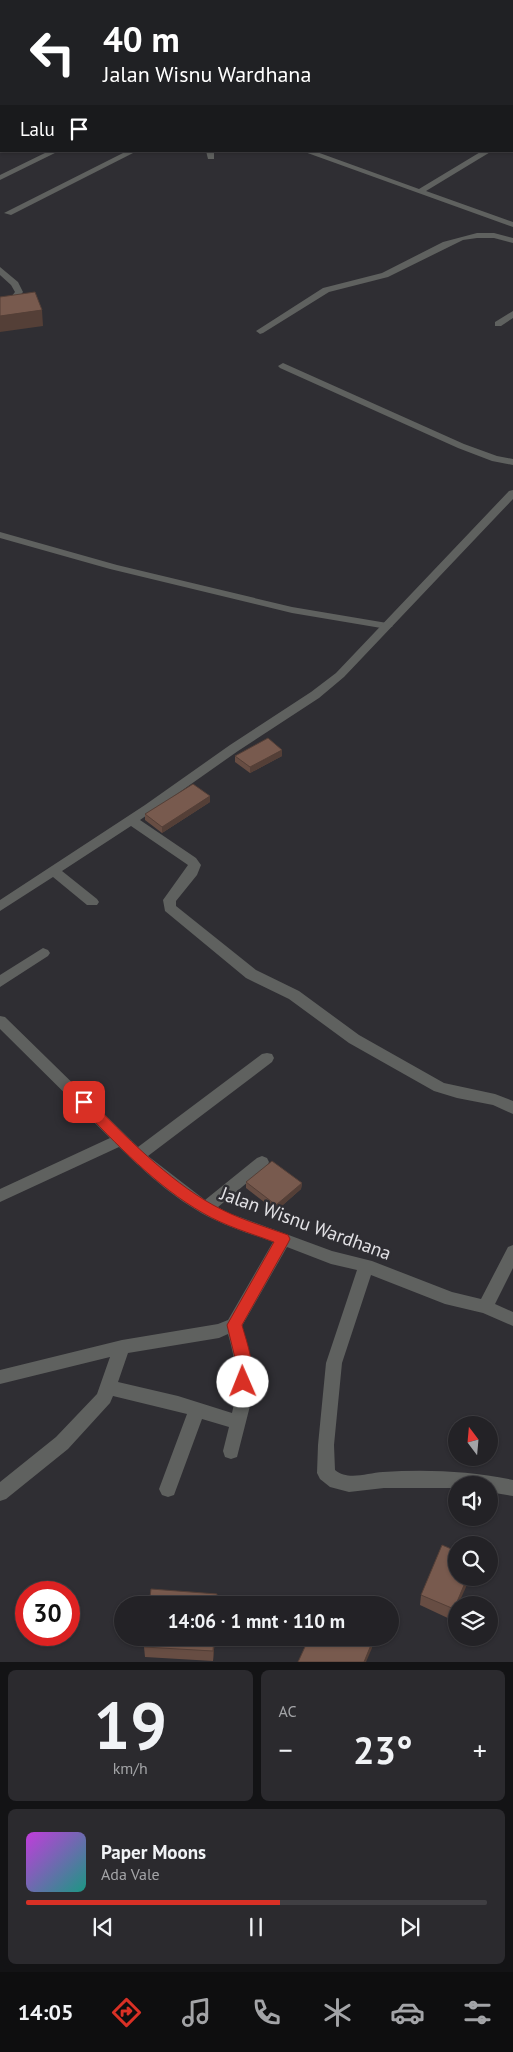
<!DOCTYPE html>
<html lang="id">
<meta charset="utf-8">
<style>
:root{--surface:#232226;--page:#2b2a2e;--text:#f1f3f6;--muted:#a3a4a7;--line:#403f43;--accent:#d93025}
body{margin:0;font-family:"PT Sans",sans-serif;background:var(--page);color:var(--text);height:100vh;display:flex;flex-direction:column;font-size:19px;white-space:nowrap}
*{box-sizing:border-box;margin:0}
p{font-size:16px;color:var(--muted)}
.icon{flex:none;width:28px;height:28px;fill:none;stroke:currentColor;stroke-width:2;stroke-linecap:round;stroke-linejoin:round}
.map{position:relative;height:1662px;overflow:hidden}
.sheet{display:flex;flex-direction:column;gap:8px;padding:8px;background:#131315;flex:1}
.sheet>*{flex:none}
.banner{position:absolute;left:0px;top:0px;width:514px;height:152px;box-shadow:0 1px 4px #0004,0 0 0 1px var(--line);background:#202124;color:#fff;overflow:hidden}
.needle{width:32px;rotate:344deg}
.tools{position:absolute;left:448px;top:1416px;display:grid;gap:10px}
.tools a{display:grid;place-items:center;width:50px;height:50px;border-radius:50%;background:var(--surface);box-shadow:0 1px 4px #0004,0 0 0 1px var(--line);font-size:25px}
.speed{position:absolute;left:15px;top:1581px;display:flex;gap:10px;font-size:25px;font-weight:700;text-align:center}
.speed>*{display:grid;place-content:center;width:65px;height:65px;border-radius:50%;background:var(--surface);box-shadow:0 1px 4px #0004,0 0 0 1px var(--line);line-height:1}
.speed .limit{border:8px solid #d22;background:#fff;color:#111}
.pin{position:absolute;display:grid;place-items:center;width:42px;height:42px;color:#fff;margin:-21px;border-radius:10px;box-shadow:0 2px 8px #0006}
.me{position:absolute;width:55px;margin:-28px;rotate:359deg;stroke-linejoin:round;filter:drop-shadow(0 0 4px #0008)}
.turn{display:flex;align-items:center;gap:18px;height:105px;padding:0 20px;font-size:22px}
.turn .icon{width:65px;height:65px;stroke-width:2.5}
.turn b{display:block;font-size:35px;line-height:42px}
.then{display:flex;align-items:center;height:48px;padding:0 20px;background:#0003;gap:10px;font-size:19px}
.big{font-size:38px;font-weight:600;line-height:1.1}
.sheet .widget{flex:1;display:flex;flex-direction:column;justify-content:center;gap:8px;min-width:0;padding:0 18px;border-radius:8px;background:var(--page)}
.sheet .dial{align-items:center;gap:0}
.dial b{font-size:65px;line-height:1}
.song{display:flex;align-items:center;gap:15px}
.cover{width:60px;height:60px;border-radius:8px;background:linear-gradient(135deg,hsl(290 70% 55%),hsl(170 70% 35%))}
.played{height:5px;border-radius:2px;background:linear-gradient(90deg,var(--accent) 55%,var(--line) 55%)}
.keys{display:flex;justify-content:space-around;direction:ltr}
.heat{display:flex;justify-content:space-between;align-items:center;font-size:28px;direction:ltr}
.sheet .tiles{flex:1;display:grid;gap:8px;grid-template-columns:1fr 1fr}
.widget:last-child{grid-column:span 2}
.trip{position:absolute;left:114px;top:1596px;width:285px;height:50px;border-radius:25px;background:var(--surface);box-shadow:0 1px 4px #0004,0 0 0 1px var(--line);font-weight:600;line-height:50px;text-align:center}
.tab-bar{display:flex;height:80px;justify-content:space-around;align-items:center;background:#0e0e0f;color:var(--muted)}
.tab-bar .icon{width:35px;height:35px}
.tab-bar .on{color:var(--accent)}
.tab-bar b{font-size:22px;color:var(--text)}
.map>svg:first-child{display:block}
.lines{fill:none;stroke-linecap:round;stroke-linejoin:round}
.lane{fill:#5f615f;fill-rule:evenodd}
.street{fill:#5f615f;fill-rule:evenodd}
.wall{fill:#674d43}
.shaded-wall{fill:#543f37}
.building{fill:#785a4e;stroke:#543f37}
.route{fill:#d93025;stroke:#8d1f18}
.labels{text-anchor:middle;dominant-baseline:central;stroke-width:5;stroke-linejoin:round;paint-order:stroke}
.near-street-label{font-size:19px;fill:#e3e2e6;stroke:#2f2e33}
</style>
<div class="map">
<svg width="513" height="1662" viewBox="0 0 513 1662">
<rect width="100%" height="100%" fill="#2f2e33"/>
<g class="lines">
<!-- lane -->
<path class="lane" d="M0,60H1V64H0Z
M0,77H1V81H0Z
M49,151H59L0,180V175Z
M127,151H137L11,215L4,213Z
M206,151H214V159H208Z
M302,151H314L419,189L482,151H492L426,191L513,222V227Z
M477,233H494L513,238V243L494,238H477L463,240L388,277L329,292L263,333L260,334L256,331L323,288L382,273L443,242Z
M0,267L18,282L23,292L14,303L0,309V303L11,297L15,292L11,285L0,275Z
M513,311V318L501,326H495V322Z
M283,363L464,444L497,456L513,459V465L492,461L458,448L280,368L278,366Z
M0,532L117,565L292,607L387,623L393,626L387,629L292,613L110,569L0,538Z"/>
<!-- street -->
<path class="street" d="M492,0H504V1H493Z
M512,2H513V6H512Z
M513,490V499L344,677L319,698L238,751L140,820L196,858L201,865L197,875L176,901V906L256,970L299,991L359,1035L444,1083L495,1094L513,1101V1114L493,1105L457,1098L434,1091L349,1043L289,999L246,978L165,911L163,900L188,865L131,826L62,871L97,899L99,902L97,905H87L53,877L0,911V900L145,805L230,745L311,692L336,673L509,491Z
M43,948L48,950L50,953L48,956L0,987V975Z
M0,1016L5,1017L138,1147L262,1054L267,1053L272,1054L274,1058L272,1062L148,1156L205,1200L257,1158L262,1156L267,1158L269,1162L267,1166L218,1207L226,1212L332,1251L372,1261L452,1292L481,1299L508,1247L513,1245V1268L495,1304L513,1312V1326L483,1313L445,1304L371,1275L342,1363L334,1445L335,1470C348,1481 367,1473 383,1472C426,1469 471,1471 513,1480V1496L489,1492V1485H456V1488H384L349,1492L330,1487L320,1479L317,1473L318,1445L326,1363L357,1270L331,1264L287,1247L242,1326L252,1362L251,1402L237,1457L231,1459L225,1457L223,1451L229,1427L202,1419L174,1495L168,1497L162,1495L159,1489L187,1414L113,1396L110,1403L68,1449L6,1499L0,1501V1482L56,1437L97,1394L110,1357L0,1384V1370L122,1340L218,1324L228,1320L273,1242C254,1235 233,1229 215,1220C179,1203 148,1175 119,1147L0,1202V1189L110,1138L0,1029ZM228,1334C236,1361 239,1386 232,1413L178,1396L118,1382L128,1353L219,1338Z"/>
</g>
<!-- wall -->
<path class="wall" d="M235,756H282L250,773L235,762Z
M210,802L162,833L145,820V814Z
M246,1182L302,1183L301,1189L276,1211L246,1188Z
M421,1595L456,1605V1610L452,1620L420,1605Z
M145,1638H215L213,1661L145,1657L144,1647Z"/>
<!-- shaded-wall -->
<path class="shaded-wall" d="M1,132V145L0,146V133Z
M42,310L43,326L0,332V316Z
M282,750V756L250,773V767Z
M210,796V802L162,833V827Z
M302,1183L301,1189L276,1211V1205Z
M467,1578H470L458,1605H456V1610L452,1620L454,1609Z
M214,1638H215L213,1661V1651Z
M373,1640L372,1648L366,1662H364Z"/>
<!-- building -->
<path class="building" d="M1,81V132L0,133V82Z
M35,292L42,310L0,316V297Z
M268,738L282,750L250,767L235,756Z
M193,784L210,796L162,827L145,814Z
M272,1161L302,1183L276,1205L246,1182Z
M442,1545L456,1551V1578H467L454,1609L421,1595Z
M151,1589L217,1594L216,1605H149Z
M145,1638H214L213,1651L144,1647Z
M309,1638H367L373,1640L364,1662H298Z"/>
<!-- route -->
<path class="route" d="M84,1097L88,1098C124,1135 168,1180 213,1205C236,1218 263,1226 288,1235L290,1239L288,1243L242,1325C247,1344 257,1368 248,1386L243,1388L238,1386L236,1382V1362L227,1325L274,1242C250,1233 225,1226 203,1213C157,1187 115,1143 79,1105L77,1102L79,1098Z"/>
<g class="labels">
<!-- near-street labels -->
<g class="near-street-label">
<text transform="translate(306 1223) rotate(20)">Jalan Wisnu Wardhana</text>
</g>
</g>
</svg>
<div class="tools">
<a><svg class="needle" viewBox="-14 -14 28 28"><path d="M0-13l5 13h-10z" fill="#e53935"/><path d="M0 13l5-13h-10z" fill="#a3a4a7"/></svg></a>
<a><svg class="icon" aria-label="sound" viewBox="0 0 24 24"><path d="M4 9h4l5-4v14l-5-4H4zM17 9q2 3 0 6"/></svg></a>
<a><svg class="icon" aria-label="search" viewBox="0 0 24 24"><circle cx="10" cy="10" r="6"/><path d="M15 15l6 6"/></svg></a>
<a><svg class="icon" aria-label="layers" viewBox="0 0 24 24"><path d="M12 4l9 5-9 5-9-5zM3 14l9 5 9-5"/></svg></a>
</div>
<div class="speed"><div class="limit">30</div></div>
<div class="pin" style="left:84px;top:1102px;background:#d93025"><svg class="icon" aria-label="arrive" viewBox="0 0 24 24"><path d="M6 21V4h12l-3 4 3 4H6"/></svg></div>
<svg class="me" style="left:243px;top:1382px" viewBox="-20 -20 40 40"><circle r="19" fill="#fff"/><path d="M0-13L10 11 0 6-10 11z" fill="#d93025"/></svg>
<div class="trip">14:06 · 1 mnt · 110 m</div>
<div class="banner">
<div class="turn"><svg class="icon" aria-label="left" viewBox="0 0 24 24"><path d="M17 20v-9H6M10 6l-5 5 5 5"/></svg><div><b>40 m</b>Jalan Wisnu Wardhana</div></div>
<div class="then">Lalu<svg class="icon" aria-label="arrive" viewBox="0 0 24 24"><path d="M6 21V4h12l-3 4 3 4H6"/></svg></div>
</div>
</div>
<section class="sheet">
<div class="tiles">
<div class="widget dial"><b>19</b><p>km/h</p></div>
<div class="widget"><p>AC</p>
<div class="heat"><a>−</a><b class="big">23°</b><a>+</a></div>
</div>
<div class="widget">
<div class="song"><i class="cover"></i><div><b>Paper Moons</b><p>Ada Vale</p></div></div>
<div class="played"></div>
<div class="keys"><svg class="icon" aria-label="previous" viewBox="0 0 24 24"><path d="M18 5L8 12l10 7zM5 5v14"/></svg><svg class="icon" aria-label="pause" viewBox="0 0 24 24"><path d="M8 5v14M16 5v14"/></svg><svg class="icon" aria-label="next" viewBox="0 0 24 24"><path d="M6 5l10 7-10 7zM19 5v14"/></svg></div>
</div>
</div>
</section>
<nav class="tab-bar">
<b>14:05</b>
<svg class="icon on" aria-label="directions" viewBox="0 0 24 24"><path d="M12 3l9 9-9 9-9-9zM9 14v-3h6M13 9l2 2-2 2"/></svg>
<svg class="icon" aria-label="music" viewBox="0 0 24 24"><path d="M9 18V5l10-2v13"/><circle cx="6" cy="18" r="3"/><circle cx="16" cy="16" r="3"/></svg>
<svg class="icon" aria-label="phone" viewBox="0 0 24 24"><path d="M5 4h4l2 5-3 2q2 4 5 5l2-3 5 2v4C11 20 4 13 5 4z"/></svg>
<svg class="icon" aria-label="climate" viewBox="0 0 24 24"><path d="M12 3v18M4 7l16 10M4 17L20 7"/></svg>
<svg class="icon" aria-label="car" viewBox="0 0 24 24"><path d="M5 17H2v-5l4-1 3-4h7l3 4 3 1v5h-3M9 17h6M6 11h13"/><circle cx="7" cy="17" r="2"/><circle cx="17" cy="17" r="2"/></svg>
<svg class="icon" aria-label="filters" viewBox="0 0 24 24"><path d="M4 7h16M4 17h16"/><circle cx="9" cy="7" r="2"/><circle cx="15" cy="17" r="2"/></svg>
</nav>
